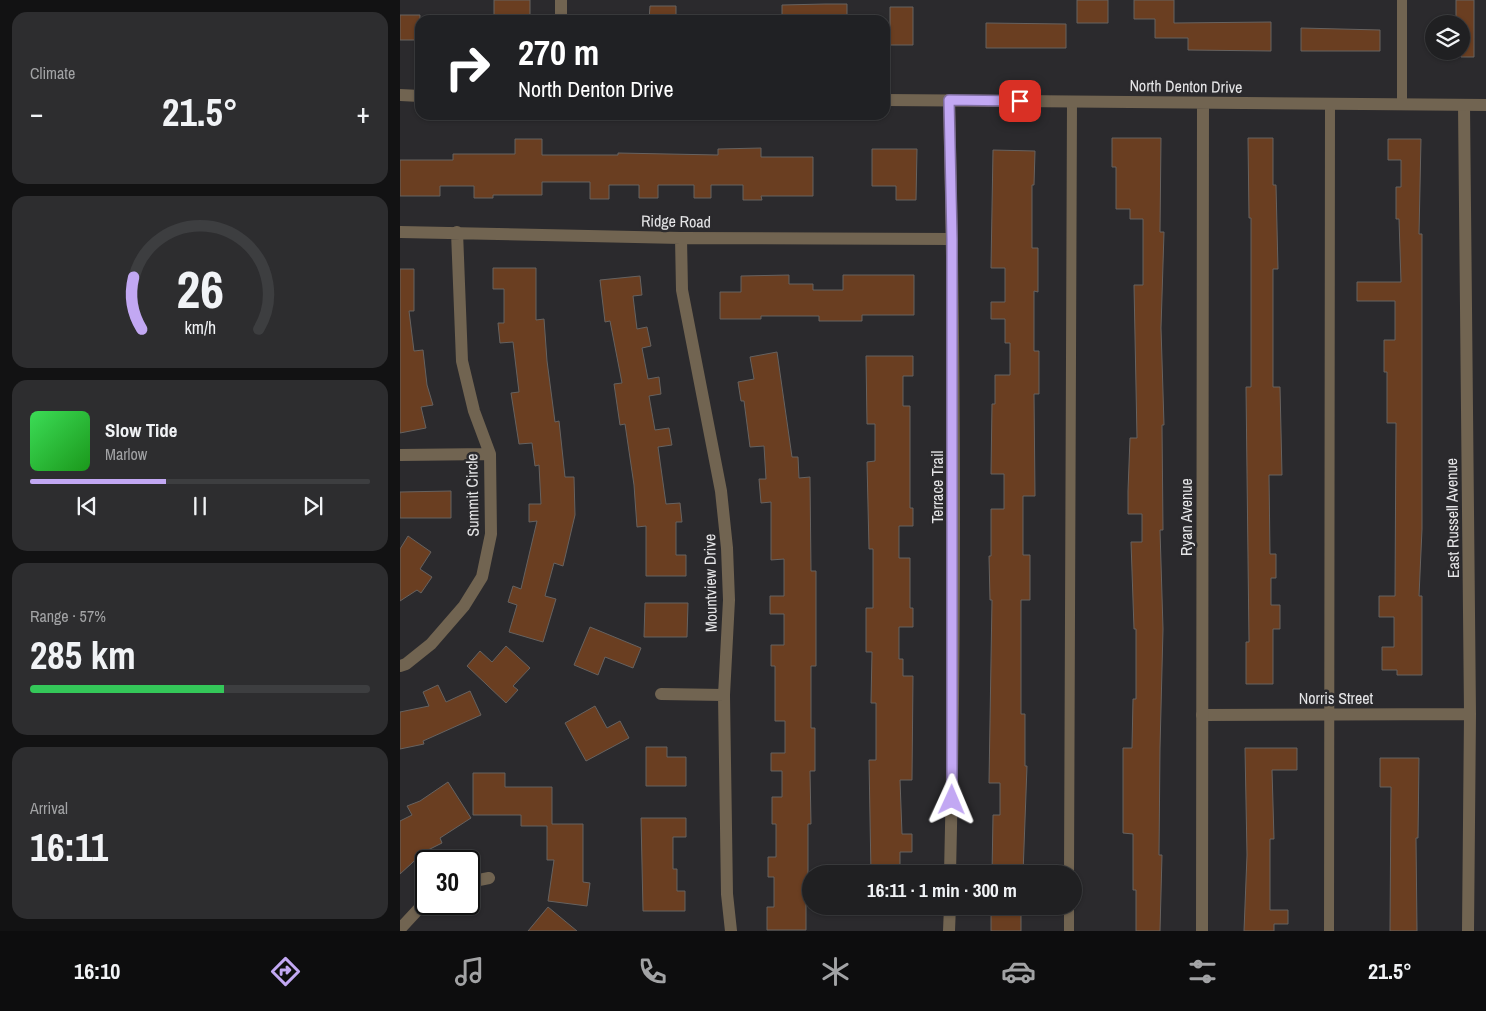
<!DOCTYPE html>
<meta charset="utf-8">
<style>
:root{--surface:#202022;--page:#2d2d2f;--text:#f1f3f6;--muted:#a2a3a5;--line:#3d3e40;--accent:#c2a8f3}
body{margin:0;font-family:"Archivo Narrow",sans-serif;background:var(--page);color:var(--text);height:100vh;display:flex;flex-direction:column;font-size:19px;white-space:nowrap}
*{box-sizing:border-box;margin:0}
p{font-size:16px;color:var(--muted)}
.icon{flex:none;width:28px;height:28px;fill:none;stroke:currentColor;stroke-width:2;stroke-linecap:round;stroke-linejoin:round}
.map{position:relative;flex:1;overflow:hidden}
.panel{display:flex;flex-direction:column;gap:12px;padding:12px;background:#121213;width:400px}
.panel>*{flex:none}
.guide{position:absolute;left:15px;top:15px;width:475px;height:105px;border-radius:15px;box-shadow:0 1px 4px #0004,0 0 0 1px var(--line);background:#202124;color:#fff;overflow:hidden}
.tools{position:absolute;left:1025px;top:15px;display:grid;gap:10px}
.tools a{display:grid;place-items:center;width:45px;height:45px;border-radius:50%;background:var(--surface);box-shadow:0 1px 4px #0004,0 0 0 1px var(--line);font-size:25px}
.speed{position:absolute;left:15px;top:850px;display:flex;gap:10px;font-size:25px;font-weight:700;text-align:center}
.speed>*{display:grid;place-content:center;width:65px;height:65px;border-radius:50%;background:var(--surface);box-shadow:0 1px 4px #0004,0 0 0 1px var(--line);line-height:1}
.speed .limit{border:2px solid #111;border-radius:8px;background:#fff;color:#111}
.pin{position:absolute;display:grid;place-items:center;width:42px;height:42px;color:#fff;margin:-21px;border-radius:10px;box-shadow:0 2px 8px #0006}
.me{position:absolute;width:55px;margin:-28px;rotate:1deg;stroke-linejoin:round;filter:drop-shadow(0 0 4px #0008)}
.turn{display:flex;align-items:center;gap:18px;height:105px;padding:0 20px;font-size:22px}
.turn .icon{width:65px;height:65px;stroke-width:2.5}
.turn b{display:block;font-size:35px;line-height:42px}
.big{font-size:38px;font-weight:700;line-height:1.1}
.panel .card{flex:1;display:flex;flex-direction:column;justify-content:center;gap:8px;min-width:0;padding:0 18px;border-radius:15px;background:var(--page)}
.panel .dial{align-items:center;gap:0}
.dial svg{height:130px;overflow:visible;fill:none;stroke:var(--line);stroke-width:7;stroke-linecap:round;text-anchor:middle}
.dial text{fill:var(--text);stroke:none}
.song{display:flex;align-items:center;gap:15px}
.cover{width:60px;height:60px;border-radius:8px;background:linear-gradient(135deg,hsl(130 70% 55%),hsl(120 70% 35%))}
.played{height:5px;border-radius:2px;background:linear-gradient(90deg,var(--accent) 40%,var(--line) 40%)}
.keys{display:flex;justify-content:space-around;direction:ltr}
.heat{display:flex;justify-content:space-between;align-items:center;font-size:28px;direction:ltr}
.charge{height:8px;border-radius:4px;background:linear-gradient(90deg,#34c759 57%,var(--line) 0)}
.trip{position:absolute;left:402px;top:865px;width:280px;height:50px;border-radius:25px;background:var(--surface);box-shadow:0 1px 4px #0004,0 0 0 1px var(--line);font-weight:700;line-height:50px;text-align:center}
.dock{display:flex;height:80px;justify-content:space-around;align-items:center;background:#0d0d0e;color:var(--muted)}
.dock .icon{width:35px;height:35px}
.dock .on{color:var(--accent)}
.dock b{font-size:22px;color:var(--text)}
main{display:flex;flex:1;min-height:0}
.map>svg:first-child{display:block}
.building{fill:#6a3e21;stroke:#666260}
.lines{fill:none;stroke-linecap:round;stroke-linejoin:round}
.service{stroke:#716451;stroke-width:10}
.minor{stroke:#716451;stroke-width:12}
.tertiary{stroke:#716451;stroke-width:12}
.route-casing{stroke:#7e6d9e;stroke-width:12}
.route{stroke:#c2a8f3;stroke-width:9}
.labels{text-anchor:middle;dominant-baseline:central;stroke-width:5;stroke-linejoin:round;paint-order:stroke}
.street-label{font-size:16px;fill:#e5e5e7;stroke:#2b2a2d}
</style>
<main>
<section class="panel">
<div class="card"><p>Climate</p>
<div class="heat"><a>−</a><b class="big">21.5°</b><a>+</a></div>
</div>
<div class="card dial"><svg viewBox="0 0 100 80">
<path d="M14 69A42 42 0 1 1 86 69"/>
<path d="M14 69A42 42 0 0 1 9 37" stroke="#c2a8f3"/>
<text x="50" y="56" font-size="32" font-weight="700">26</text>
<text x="50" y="72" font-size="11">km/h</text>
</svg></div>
<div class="card">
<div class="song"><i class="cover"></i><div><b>Slow Tide</b><p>Marlow</p></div></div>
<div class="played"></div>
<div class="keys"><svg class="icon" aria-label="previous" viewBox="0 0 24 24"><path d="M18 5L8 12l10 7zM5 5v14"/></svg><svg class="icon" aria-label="pause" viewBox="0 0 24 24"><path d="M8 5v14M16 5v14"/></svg><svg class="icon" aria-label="next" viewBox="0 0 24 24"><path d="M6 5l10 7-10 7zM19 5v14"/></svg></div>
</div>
<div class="card"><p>Range · 57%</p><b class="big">285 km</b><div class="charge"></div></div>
<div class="card"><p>Arrival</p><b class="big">16:11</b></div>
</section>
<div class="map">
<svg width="1086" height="931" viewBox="0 0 1086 931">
<rect width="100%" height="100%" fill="#2b2a2d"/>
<!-- building -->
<path class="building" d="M94,0H130V17H117V20H94Z
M677,0H708V23H677Z
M734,0H774V23L871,22V51L788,50V38H755V19H734Z
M1056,0H1074V57H1061V24H1056Z
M425,4H447V20H382V5Z
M250,6H276V20H249Z
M490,7H513V45H490Z
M0,15H20V40H0Z
M586,23L666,24V48H586Z
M901,28L980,30V51H901Z
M712,138H761L760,232H764L761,328L764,425H762L763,530H760L763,629L760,748L759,855H762L760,931H736V890H733V834L723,833V748H732L733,699H736V629H734L731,542H742V514H728V491L730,438H737L734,285H743V219H730V209H716V167H712Z
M848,138H873V185H876L878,269H873V387H880L882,475H869L870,554H876V578H871V605H880V629H873V684H846V642H849L846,387H851V218H849Z
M115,139H142V155H218V153L318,155V149L361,148V157H413V196H361L362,200H343V185H311V198H294V185H258V198H239V185H209V199H190V182H142V195H93V198H74V186H40V196H0V160H53V154H115Z
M988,139H1021L1019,234H1022V529L1019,596H1022V675H997V670H982V647H994V617H979V596H995L996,423H987V372H984V340H995V301H957V282H1001L999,219H996V187H1001V160H988Z
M472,149H517L516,200H496V186H472Z
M593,150L635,151L634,185H632V248H638V292L634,291V351H639V394H634L635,496H623V555H630V600H621V714H625V766H627L623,874H592L593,815H600V783H589L592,600H590L589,556H591V509H604V474H591L592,404H595V375H610V343H605V319H591V302H605V268H591Z
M93,268H136V320L144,319L147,361L155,422L159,421L165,477H174L175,515L163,566L154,563L145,596L156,599L143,642L109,632L117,605L108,602L113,586L121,589L137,521L129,522V504H141L139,465L135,466L132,443L119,444L111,393L119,392L113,342L100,343L98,323H104V289H93Z
M0,269H14V311H9L14,351L23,350L27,385L33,405L21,407L26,428L0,433Z
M389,275V284H413V290H443V275H514V315H462V321H419V316H361V319H320V292H341V276Z
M240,276L242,295L233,296L237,329L247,327L251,346L242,348L248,379L259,377L261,394L249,396L255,430L269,428L272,445L258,447L266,504L280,503L282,522H276V555H286V576H246V526L237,527L234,485L225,424L220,425L214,384L222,383L210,321L205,322L200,280Z
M377,352L392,457H398L399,478L410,477L411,571H416V666H411V728H415V771H410L411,824H408V877H406V930H367V907H374V877H368V857H376V824H372V797H382V771H371V753H385V721H375V666H371V645H384V614H370V596H384V559L371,560V502L361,503L359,479H366L364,446L350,447L344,401H341L338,382L354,379L350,357Z
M466,356H513V376H503V406H510V508H513V526H499V558H510V608H513V627H499V659H503V676H513L512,780H500L502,834H512V852H500V874H471L469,760H476V703H471L472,652H466V608H473V549H469L467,462L475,461V424H467Z
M51,491V518H0V492Z
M8,536L31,552L20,569L32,577L21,593L17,590L0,601V549Z
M245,603H288L287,637H244Z
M190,627L241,648L233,668L205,657L198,675L174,665Z
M106,646L130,668L113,686L118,690L106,703L67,666L80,651L92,662Z
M38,685L46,702L70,691L81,715L23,741L24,744L0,749V712L29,706L23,692Z
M195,706L207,728L220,721L229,738L186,761L165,723Z
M246,747H267V757H286V786H246Z
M845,748H897V770H872L874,839H870V910H888V924H874V931H844L847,855Z
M980,758H1019L1018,838H1016L1017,931H990L991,787H980Z
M73,773H105V787H152V824H183V882L190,883L187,906L148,901L154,860H147V826H121V815H73Z
M48,782L71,818L40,838L42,843L24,852L0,874V821L12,815L7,806L20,801Z
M241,818H286V837H273V869H277V891H285V911H243Z
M591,906H621V931H591Z
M148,907L177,931H128Z"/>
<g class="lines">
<!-- service -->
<path class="service" d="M1002,104V0
M669,874L672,101
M669,931V906
M929,931L930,104"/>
<!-- minor -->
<path class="minor" d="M161,20V0
M549,100C555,358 556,616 550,874
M1064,105L1070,714L1068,931
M0,232L281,238L552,239
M281,238L282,290L321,491L327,548L329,600L324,695L327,894L331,931
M0,455L90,454
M0,666L6,664L31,644L64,606L82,577L91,534L90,454L74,411L62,361L57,232
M261,694L324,695
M802,715L1070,714
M69,882L89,878
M0,929L26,901
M549,931L550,906"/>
<!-- tertiary -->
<path class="tertiary" d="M0,95L20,96
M485,100L1086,105
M802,931L803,103"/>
</g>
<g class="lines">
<!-- route casing -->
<g class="route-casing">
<path id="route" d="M552,800V239L549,100L620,101"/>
</g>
<!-- route -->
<use href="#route" class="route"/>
</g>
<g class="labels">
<!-- street labels -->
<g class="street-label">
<text transform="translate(786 86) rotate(1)">North Denton Drive</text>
<text transform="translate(276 221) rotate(1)">Ridge Road</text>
<text transform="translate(537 487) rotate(-90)">Terrace Trail</text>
<text transform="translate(72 495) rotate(-91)">Summit Circle</text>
<text transform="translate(786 517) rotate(-90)">Ryan Avenue</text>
<text transform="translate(1052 518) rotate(-91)">East Russell Avenue</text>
<text transform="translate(310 583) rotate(-91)">Mountview Drive</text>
<text x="936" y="698">Norris Street</text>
</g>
</g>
</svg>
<div class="tools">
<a><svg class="icon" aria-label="layers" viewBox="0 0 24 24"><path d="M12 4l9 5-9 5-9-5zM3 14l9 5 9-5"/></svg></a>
</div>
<div class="speed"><div class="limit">30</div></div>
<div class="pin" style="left:620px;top:101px;background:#d93025"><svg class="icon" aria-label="arrive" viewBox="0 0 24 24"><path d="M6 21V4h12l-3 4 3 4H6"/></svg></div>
<svg class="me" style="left:552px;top:800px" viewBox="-20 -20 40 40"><path d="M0-17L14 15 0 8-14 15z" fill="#c2a8f3" stroke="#fff" stroke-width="4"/></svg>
<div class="trip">16:11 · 1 min · 300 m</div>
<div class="guide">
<div class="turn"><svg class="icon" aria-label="right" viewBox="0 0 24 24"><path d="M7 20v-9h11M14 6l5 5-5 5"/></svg><div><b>270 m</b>North Denton Drive</div></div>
</div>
</div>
</main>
<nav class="dock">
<b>16:10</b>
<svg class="icon on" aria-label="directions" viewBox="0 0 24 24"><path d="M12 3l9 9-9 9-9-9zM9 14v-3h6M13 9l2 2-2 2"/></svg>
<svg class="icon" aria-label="music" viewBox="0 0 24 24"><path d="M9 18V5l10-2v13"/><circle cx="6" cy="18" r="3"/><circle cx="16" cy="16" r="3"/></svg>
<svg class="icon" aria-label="phone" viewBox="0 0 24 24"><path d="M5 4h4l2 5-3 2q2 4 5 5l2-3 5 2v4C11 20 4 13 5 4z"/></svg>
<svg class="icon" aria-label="climate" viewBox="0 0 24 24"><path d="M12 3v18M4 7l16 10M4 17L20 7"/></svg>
<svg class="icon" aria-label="car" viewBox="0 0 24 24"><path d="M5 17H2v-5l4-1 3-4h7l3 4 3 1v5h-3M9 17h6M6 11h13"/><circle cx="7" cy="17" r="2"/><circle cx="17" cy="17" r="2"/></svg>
<svg class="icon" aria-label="filters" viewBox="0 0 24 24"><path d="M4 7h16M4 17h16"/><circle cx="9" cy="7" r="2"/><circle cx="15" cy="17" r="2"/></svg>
<b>21.5°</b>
</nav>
